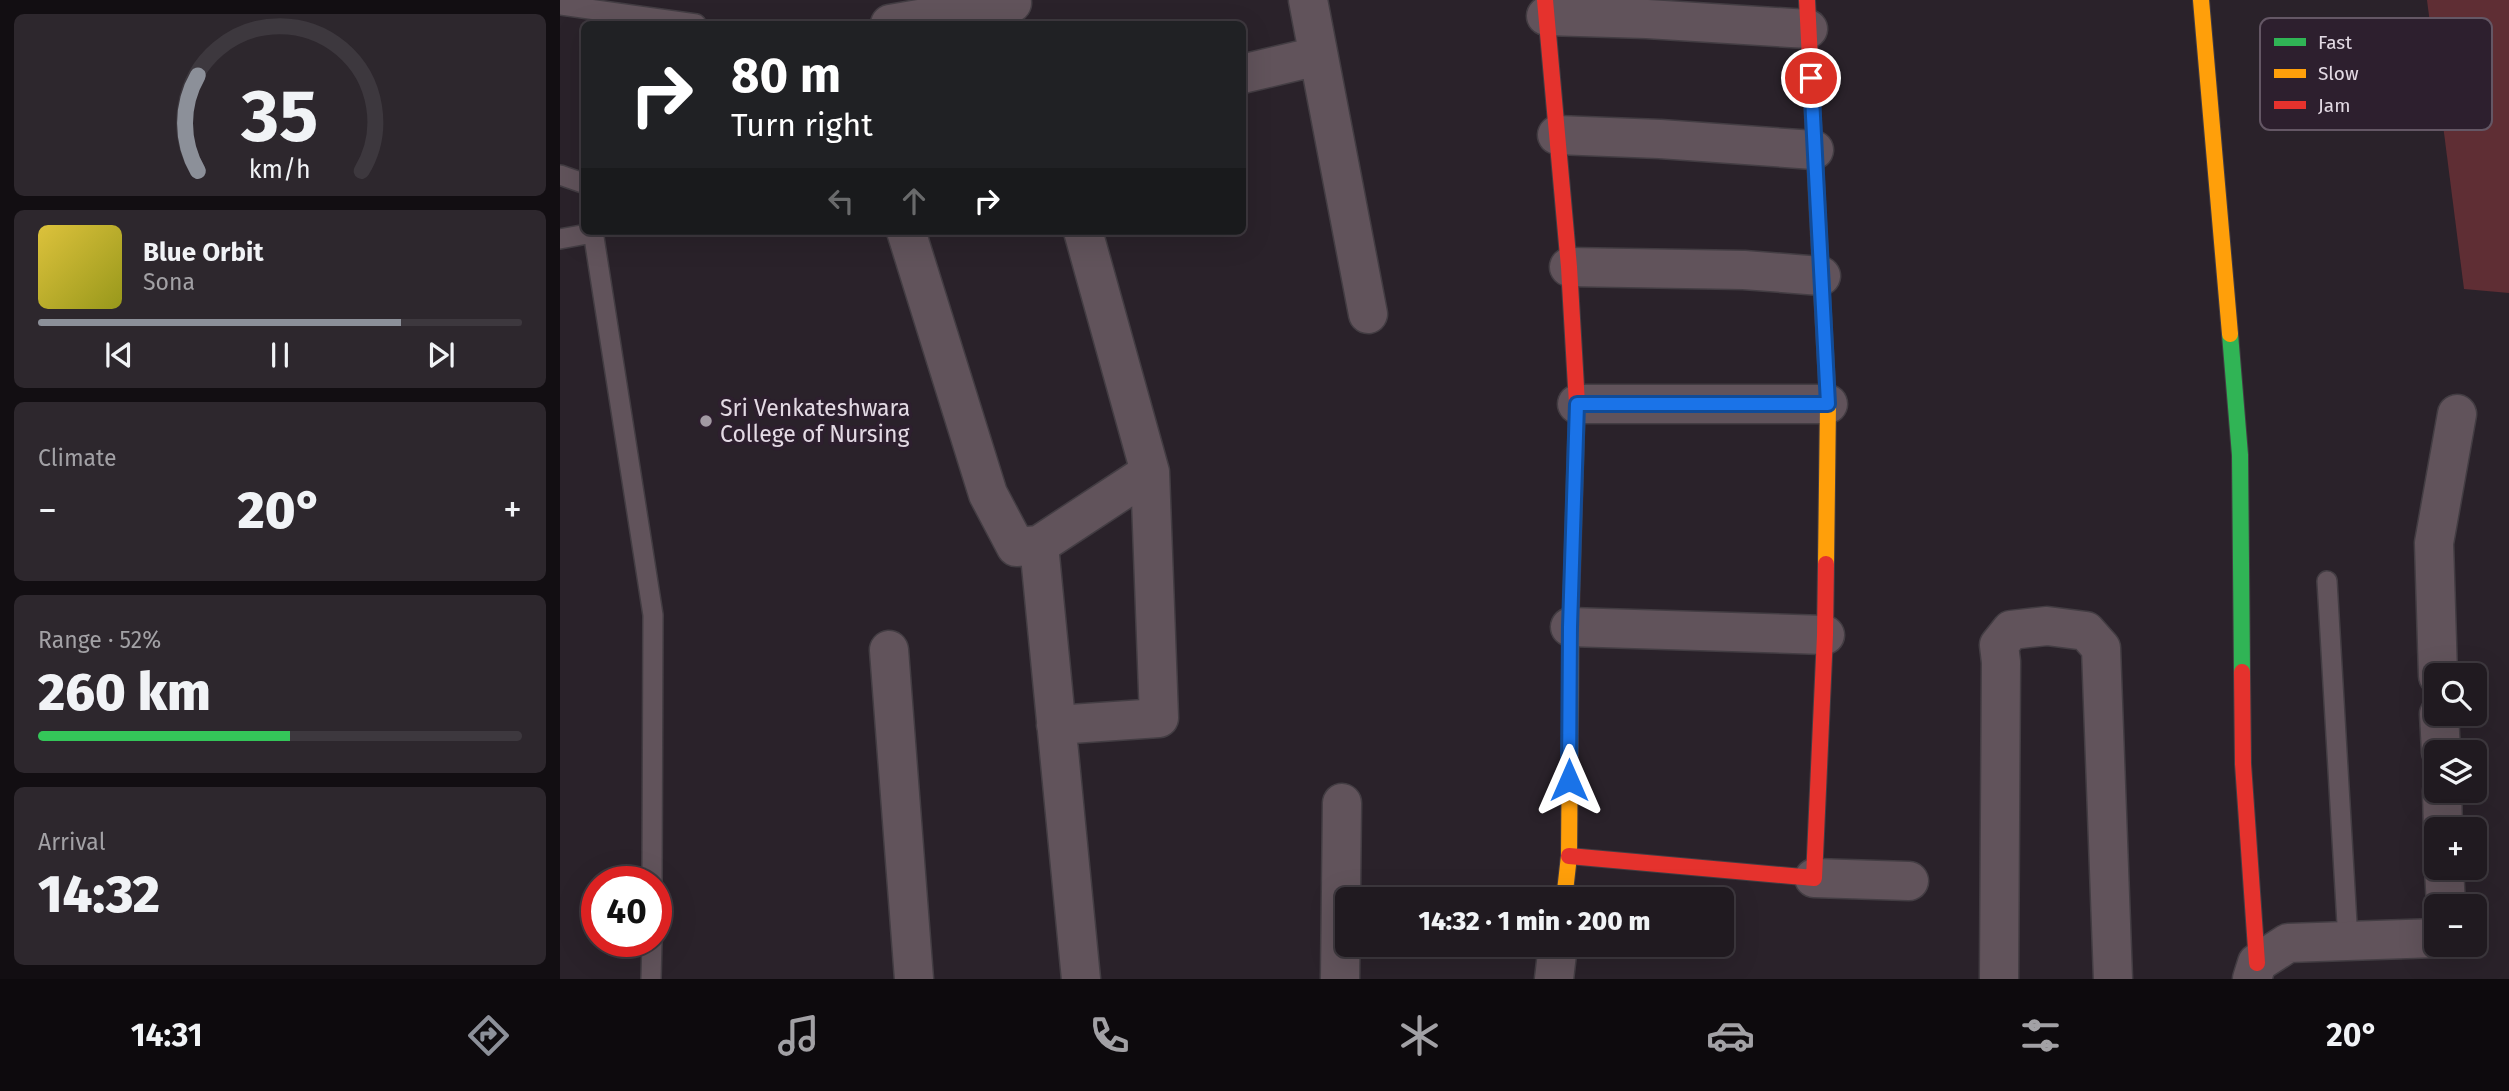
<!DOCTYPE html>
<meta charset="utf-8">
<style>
:root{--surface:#201a20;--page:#2d272d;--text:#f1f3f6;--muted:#a2a1a5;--line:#3d383e;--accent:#8c9099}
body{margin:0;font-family:"Fira Sans",sans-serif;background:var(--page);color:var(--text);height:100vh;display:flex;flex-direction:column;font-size:26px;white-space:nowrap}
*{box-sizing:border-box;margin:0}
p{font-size:23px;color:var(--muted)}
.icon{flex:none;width:38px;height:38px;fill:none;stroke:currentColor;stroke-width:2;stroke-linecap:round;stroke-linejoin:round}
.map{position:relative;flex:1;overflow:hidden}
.drawer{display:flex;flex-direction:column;gap:14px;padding:14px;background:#120e12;width:560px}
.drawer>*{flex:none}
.banner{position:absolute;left:21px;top:21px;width:665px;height:214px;border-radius:10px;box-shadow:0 7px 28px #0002,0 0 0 2px var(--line);background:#202124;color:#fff;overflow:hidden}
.tools{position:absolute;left:1864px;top:663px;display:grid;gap:14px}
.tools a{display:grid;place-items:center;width:63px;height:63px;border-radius:10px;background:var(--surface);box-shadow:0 7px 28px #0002,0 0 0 2px var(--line);font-size:35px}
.speed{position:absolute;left:21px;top:866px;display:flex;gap:14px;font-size:35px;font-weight:700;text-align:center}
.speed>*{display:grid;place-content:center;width:91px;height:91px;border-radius:50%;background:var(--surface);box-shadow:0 7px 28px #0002,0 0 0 2px var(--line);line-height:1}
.speed .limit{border:10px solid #d22;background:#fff;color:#111}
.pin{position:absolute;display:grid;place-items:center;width:60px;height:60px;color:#fff;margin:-30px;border:4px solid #fff;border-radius:50%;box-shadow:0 2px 7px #0007}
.me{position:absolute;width:77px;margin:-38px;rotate:0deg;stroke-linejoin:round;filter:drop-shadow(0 0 5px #0008)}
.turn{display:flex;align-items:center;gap:24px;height:147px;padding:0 35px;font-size:32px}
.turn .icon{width:91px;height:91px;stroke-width:2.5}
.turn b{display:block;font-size:49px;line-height:60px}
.lanes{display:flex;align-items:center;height:66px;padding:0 35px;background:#0003;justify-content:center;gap:35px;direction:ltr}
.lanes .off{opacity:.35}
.big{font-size:52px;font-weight:800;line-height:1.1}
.drawer .card{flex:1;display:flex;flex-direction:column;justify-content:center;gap:10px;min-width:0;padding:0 24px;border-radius:10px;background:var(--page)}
.drawer .dial{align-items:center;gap:0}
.dial svg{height:182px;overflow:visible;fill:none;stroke:var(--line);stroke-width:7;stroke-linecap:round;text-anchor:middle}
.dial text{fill:var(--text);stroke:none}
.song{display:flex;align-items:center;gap:21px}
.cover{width:84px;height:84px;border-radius:10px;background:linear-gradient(135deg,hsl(50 70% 55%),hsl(60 70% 35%))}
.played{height:7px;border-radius:4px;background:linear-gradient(90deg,var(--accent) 75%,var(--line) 75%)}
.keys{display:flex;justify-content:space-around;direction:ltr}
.heat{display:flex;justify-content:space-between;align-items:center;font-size:38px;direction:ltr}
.charge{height:10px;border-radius:5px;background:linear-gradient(90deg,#34c759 52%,var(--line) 0)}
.trip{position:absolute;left:775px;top:887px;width:399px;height:70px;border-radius:10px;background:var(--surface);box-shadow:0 7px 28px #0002,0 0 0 2px var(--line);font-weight:800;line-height:70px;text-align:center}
.tabs{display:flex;height:112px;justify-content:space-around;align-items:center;background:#0d0a0d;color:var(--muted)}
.tabs .icon{width:49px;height:49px}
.tabs .selected{color:var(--accent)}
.tabs b{font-size:32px;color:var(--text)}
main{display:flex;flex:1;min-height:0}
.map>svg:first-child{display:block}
.green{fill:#5f2e34}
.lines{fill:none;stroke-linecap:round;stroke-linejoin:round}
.lane-casing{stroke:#433d43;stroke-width:22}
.street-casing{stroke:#433d43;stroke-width:41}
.fast-casing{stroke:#433d43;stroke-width:18}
.slow-casing{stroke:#433d43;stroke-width:18}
.jam-casing{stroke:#433d43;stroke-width:18}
.lane{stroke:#61535b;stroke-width:19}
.street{stroke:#61535b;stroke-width:38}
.fast{stroke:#30b455;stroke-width:16}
.slow{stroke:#ff9f0a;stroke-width:16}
.jam{stroke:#e5322d;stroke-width:16}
.route-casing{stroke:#114b97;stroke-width:18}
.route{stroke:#1a73e8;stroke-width:12}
.poi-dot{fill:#a29aa3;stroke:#2d1f2e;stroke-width:2.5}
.labels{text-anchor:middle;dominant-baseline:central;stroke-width:7;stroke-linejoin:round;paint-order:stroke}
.poi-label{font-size:23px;fill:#e3dae4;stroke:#2d1f2e;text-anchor:start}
.key{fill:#2d1f2e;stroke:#645765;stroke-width:2}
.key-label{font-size:19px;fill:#e3dae4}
</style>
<main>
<section class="drawer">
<div class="card dial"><svg viewBox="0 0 100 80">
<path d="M14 69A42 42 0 1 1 86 69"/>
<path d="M14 69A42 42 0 0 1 14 27" stroke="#8c9099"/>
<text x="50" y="56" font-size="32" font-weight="700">35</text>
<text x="50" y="72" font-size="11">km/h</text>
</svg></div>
<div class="card">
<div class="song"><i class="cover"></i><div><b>Blue Orbit</b><p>Sona</p></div></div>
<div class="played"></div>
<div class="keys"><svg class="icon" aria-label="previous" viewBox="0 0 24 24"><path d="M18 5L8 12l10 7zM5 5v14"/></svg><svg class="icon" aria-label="pause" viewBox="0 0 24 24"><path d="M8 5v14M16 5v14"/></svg><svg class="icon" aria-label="next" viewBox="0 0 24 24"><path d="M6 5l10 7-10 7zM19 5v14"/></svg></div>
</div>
<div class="card"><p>Climate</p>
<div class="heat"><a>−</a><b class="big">20°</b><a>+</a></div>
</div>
<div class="card"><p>Range · 52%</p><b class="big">260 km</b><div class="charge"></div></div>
<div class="card"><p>Arrival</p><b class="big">14:32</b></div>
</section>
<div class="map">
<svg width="1949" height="979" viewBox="0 0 1949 979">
<rect width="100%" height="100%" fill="#2a222a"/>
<!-- green -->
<path class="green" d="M1867,0H1949V293L1904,289Z"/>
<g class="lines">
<!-- lane casing -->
<g class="lane-casing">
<path id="lane" d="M0,5L136,24
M0,175L23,183
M33,231L93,615L92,882
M0,239L33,233
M1767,581L1788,941
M91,979L92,942"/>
</g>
<!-- street casing -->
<g class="street-casing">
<path id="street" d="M748,0L808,314
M986,16L1087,19L1248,29
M330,24L452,3
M682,74L758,56
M997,135L1100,139L1254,150
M346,231L428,494L456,547L479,545L590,472L523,231
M1009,267L1184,270L1261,276
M1017,404H1268
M479,545L521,979
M1010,627L1265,635
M329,650L354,979
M1878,676L1874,543L1897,414
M1879,714L1881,752
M496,725L599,718L590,472
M1882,791L1883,830
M1884,868L1886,906
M1254,878L1349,881
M780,979L782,803
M994,979L998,945
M1439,979L1441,662L1439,645L1451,630L1487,626L1526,631L1541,648L1553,979
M1692,979L1697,963L1728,943L1876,938"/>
</g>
<!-- fast casing -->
<g class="fast-casing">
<path id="fast" d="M1670,334L1680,455L1682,672"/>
</g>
<!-- slow casing -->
<g class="slow-casing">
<path id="slow" d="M1641,0L1670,334
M1258,219L1268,404L1266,564
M1004,900L1009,856L1011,610"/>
</g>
<!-- jam casing -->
<g class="jam-casing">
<path id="jam" d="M985,0L1009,267L1017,404L1011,610
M1247,0L1258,219
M1682,672L1683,764L1697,963
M1009,856L1254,878L1265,635L1266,564"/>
</g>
<!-- lane -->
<use href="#lane" class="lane"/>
<!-- street -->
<use href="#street" class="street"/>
<!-- fast -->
<use href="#fast" class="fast"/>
<!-- slow -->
<use href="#slow" class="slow"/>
<!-- jam -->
<use href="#jam" class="jam"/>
</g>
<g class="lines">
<!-- route casing -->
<g class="route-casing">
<path id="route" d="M1009,780L1010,627L1017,404H1268L1251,78"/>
</g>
<!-- route -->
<use href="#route" class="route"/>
</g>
<!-- markers -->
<circle class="poi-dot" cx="146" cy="421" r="7"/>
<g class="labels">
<!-- poi labels -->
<g class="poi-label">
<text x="160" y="408">Sri Venkateshwara<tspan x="160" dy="26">College of Nursing</tspan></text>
</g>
</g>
<!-- legend -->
<rect x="1700" y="18" width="232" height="112" rx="10" class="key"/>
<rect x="1714" y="38" width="32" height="8" fill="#30b455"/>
<rect x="1714" y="69" width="32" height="9" fill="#ff9f0a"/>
<rect x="1714" y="101" width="32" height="8" fill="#e5322d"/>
<g class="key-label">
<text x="1758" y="49">Fast</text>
<text x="1758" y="80">Slow</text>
<text x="1758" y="112">Jam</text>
</g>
</svg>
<div class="tools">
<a><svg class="icon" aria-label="search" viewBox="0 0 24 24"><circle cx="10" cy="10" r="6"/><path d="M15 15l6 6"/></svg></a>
<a><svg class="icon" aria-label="layers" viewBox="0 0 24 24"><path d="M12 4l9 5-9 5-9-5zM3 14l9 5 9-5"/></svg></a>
<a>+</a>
<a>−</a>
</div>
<div class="speed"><div class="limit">40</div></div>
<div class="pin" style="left:1251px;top:78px;background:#d93025"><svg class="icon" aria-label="arrive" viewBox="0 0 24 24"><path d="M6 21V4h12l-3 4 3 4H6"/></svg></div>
<svg class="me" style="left:1009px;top:780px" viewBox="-20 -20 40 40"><path d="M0-17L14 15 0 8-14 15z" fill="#1a73e8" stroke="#fff" stroke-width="4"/></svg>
<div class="trip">14:32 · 1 min · 200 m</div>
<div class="banner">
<div class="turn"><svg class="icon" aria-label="right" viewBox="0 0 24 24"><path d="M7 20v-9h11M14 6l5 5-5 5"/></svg><div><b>80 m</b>Turn right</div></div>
<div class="lanes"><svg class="icon off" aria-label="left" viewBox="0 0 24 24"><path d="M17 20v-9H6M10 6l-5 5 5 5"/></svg><svg class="icon off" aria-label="ahead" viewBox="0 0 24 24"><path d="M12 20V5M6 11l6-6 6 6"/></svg><svg class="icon" aria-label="right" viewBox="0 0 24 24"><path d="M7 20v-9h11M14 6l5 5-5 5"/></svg></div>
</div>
</div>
</main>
<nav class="tabs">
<b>14:31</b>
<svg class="icon selected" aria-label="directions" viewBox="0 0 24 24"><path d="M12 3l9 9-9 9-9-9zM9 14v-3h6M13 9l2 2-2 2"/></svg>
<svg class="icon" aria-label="music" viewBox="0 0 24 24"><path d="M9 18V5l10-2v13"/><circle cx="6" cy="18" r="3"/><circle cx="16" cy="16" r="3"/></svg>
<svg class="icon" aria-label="phone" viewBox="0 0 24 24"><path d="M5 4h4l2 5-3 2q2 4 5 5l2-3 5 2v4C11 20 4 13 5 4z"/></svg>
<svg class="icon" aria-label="climate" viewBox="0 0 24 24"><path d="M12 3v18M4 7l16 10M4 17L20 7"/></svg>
<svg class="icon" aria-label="car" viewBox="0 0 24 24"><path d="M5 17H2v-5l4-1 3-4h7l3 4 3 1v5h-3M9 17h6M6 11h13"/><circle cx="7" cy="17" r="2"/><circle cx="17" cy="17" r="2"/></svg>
<svg class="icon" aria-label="filters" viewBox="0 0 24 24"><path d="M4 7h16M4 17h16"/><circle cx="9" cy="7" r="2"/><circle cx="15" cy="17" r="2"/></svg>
<b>20°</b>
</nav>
